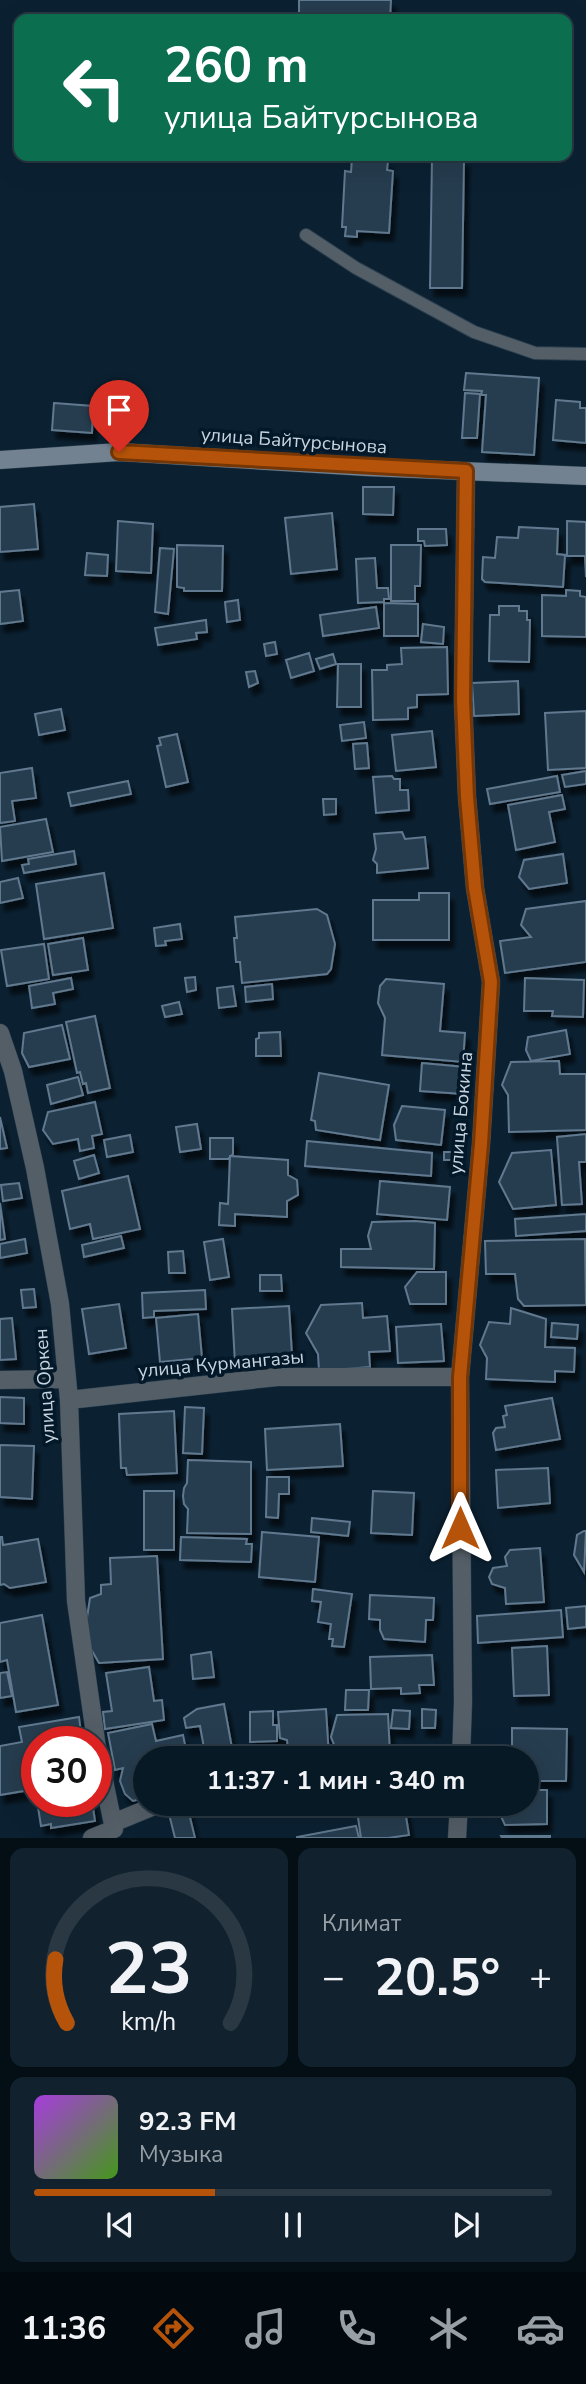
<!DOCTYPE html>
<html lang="ru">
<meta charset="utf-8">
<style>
:root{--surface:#081926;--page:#11222e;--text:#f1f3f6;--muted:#98a0a7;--line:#293843;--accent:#b45309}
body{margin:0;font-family:"Nunito Sans",sans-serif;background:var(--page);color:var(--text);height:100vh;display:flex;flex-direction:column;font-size:26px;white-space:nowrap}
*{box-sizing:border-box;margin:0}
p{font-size:23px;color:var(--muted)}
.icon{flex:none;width:38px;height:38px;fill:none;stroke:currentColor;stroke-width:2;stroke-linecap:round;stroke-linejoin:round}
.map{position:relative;height:1838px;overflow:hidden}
.sheet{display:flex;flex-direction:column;gap:10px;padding:10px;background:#040e15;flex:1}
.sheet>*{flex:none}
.banner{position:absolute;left:14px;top:14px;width:558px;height:147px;border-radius:14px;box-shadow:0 7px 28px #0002,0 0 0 2px var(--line);background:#0b6e4f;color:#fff;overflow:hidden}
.speed{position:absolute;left:21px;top:1726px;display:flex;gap:14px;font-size:35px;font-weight:700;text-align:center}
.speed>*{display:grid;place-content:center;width:91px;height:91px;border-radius:50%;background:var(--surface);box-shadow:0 7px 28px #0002,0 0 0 2px var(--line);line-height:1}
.speed .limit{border:10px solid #d22;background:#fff;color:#111}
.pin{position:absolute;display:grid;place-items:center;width:60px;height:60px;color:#fff;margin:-72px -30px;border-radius:50% 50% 50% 0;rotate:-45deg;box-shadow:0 0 7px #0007}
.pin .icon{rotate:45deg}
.me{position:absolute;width:77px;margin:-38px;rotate:0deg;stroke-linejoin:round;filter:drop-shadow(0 0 5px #0008)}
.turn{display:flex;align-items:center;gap:24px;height:147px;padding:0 35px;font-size:32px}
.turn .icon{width:91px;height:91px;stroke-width:2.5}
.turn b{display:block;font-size:49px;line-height:60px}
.big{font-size:52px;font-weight:700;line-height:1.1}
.sheet .widget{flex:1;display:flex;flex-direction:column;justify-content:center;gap:10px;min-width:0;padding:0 24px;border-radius:14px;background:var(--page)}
.sheet .dial{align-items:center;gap:0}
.dial svg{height:182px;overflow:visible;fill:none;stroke:var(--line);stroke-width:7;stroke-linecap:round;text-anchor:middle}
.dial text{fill:var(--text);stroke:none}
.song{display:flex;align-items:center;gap:21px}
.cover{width:84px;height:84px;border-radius:10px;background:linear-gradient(135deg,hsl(280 70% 55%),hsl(100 70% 35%))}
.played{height:7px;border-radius:4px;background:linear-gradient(90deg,var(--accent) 35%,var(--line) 35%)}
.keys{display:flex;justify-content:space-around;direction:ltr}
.heat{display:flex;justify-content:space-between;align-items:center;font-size:38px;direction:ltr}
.sheet .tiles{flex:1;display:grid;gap:10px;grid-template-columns:1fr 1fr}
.widget:last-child{grid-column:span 2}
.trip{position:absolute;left:133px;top:1746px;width:406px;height:70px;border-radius:35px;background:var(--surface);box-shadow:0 7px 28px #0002,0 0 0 2px var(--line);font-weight:700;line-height:70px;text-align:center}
.menu{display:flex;height:112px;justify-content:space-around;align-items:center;background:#030a0f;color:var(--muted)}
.menu .icon{width:49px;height:49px}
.menu .active{color:var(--accent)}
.menu b{font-size:32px;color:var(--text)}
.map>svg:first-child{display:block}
.building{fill:#263c4f;stroke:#61798e;stroke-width:2;filter:url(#shadow)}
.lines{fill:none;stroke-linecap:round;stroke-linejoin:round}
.lane-casing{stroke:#293e4e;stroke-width:14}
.street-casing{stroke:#293e4e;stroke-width:19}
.secondary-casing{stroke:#293e4e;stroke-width:19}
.lane{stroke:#545e67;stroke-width:12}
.street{stroke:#545e67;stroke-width:18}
.secondary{stroke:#728291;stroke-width:18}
.route-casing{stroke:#753606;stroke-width:18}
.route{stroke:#b45309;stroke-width:12}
.labels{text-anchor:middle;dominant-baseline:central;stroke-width:7;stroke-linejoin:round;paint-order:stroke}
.street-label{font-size:19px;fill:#c7d4e0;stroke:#031828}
</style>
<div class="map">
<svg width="586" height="1838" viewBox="0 0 586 1838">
<defs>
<filter id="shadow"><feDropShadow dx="4.5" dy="8" stdDeviation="2" flood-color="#0009"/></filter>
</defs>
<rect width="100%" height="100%" fill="#0b2132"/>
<!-- building -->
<path class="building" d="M299,0H391L390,19H299Z
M352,158L388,161L387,170L393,171L389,233L357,231V237L345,236L346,227H342L345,171L351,172Z
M432,158L464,159L462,288H430Z
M466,373L539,378L534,455L482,452L486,395H481L482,391L464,390Z
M465,393L480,394L477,438H462Z
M556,400L580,402V408H586V443L553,440Z
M54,403L93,406L92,433L52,430Z
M363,487H394L393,515L363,514Z
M34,504L38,549L0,552V507Z
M332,513L337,569L291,574L285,518Z
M118,521L153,524L151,573L116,571Z
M567,521L586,522V577L585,556H567Z
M519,527L558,529L557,554L565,555L563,587L485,582L482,579L483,557L495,558L497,537L518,538Z
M418,529H446L447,545L425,546L424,541H418Z
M177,545L223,546L222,591H184V588L177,587Z
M391,545H421L420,586H415V601H391Z
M160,548L174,549L168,614L155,612Z
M87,553L108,555L107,576L85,575Z
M375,558L377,588H388L389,599H384V602L358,603L356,559Z
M19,590L23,621L0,624V592Z
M566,590L580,591V596L586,597V637L542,636V595L566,596Z
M238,600L240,620L227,622L225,602Z
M384,603L418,604V636H384Z
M499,606H519V611H527V620H530L529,662L489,661L490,615H499Z
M376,607L379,628L323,636L320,615Z
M206,620L207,632L196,633L197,639L158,645L155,628Z
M423,624L444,627L443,644L421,642Z
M275,642L277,654L266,656L264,644Z
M447,647L448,694L417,695V707L408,708V719L373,720L372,670H387V665L402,664L401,648Z
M309,653L314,671L291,678L286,660Z
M333,654L336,664L320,669L316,659Z
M338,664H361V707H337Z
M255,671L258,683L249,687L246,672Z
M518,681L519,714L474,716L472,683Z
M61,709L65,730L39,735L35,714Z
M586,711V768L548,770L545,713Z
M364,722L366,738L342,741L340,725Z
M432,731L436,767L396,771L392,735Z
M177,734L188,782L166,787L157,746L161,745L159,738Z
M367,743L369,768L355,769L353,744Z
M32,768L36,798L12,801L15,821L0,823V773Z
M586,771V784L565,787L562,775Z
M392,776L394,779H400V790H408L409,810L376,813L373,777Z
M557,776L560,792L490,804L487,789Z
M128,781L131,794L71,806L68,793Z
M562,795L565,809L549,812L555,842L516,850L508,805Z
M323,799H336V814L324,815Z
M46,819L53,852L2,861L0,827Z
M402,832L405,839L425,837L428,868L377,873V864L373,860L376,849L374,834Z
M74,851L76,864L24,873L22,865L29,864L28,859Z
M563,854L567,883L529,889L519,877L524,860Z
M104,873L113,928L44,939L36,884Z
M18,878L23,898L0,903V882Z
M419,893H449V940H373V900H419Z
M586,901V962L505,973L500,941L531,937L521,925L526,909Z
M317,909L327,915L335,944L331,969L327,974L242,983L240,962H236L234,938H237L235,917Z
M180,924L182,939L165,941L166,945L156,946L154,928Z
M83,938L88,970L53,975L48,944Z
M44,944L49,979L7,986L1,950Z
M195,977L196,990L187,992L185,978Z
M71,978L73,989L53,993L55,1004L32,1008L29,986Z
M525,978L584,980L583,1017L552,1016L553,1011H524Z
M386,979L444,984L440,1031L465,1033L463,1062L382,1055L385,1018L378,1003L380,986Z
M272,984L273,999L246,1002L245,987Z
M233,986L236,1006L219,1008L217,988Z
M179,1002L182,1014L165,1017L162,1006Z
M95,1016L110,1088L88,1093L86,1083L83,1084L80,1072L77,1073L66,1022Z
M62,1025L70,1059L29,1067L22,1053L24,1033Z
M566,1030L570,1054L531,1061L526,1050L528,1037Z
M280,1032L281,1056H256V1039L259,1038V1033Z
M559,1061L560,1074H586V1130L509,1132L508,1095L502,1085L511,1062Z
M422,1063L465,1067L463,1094L420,1091Z
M319,1073L389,1085L380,1140L316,1130L315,1121L311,1120Z
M78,1077L83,1095L51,1104L47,1085Z
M95,1102L102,1134L92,1136L94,1148L80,1151L78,1139L53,1144L43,1130L48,1112Z
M402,1106L445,1110L441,1145L396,1140L394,1125Z
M0,1117L7,1148L0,1149Z
M197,1124L201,1149L180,1152L176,1127Z
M586,1134V1162H579L582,1204L562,1205L557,1137Z
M130,1135L133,1152L107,1157L104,1140Z
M210,1138H233V1154L228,1159H210Z
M307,1141L432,1153L431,1176L305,1166Z
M551,1150L556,1205L513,1209L499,1182L512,1153Z
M444,1152H454V1160H444Z
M94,1155L99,1173L79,1179L74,1161Z
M230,1156L288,1160V1175L297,1180L298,1195L287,1201V1217L235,1214V1226L219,1225L220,1203L228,1204Z
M128,1176L140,1229L93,1239L90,1224L70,1229L62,1191Z
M380,1181L450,1187L447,1220L377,1214Z
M19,1183L22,1198L3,1201L1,1185Z
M0,1203L5,1239L0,1240Z
M586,1214V1231L516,1236L515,1219Z
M415,1221L435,1223L434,1269L341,1267V1249H371L368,1236L372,1222Z
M121,1236L124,1248L84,1257L82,1245Z
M25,1239L27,1253L0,1258V1244Z
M223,1239L229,1277L210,1280L204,1242Z
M585,1239L586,1305L524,1306L518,1299L515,1274H486L485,1241Z
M183,1251L185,1273H169L168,1252Z
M417,1272H446V1304H410L405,1287Z
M260,1275H281L282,1291H260Z
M34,1289L36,1307L23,1308L21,1290Z
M205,1290L206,1309L154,1311V1317L143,1318L142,1293Z
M362,1303L363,1318L387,1316L390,1351L369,1352L370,1367L319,1371L318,1354L306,1333L321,1305Z
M119,1304L126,1348L89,1354L82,1309Z
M289,1306L292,1355L257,1356V1363L235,1364L232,1309Z
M511,1308L546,1319L545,1347L575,1348L574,1372L555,1371V1382L486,1379L487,1358L480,1345L489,1322L510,1324Z
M198,1314L202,1358L160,1362L156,1318Z
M12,1318L16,1359L0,1360V1319Z
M552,1323L578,1325L577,1339L551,1337Z
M441,1324L444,1361L398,1363L396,1327Z
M0,1397L24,1398V1424L0,1423Z
M552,1398L560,1439L496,1450L493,1433L496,1428L505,1427L503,1416L507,1415L505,1406Z
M185,1407L204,1408L202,1454L183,1453Z
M174,1411L177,1473L127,1475L126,1468H121L119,1414Z
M340,1424L343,1466L267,1470L265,1429Z
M0,1445L34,1446L32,1499L0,1497Z
M188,1460L251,1462V1534L187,1533L188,1509L184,1504L183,1496L184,1488L187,1483Z
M548,1468L550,1503L498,1508L496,1470Z
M267,1477H289V1494H279L278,1518L266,1517Z
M144,1491H174V1550H144Z
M373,1491L414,1493L412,1535L371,1533Z
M312,1518L350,1522L348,1536L311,1532Z
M584,1531H586L584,1572L574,1555L577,1535Z
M262,1532L319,1537L315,1582L259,1577Z
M0,1537H2L3,1545L38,1539L46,1582L10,1588L4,1584L0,1585Z
M181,1537L247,1539L246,1544H252L251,1562L180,1560Z
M540,1548L544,1602L506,1604L505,1588L492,1584L489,1577L493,1568L507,1566L505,1557L510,1550Z
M157,1556L163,1659L99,1663L84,1637L90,1598L101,1594V1585L111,1584L110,1558Z
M313,1589L352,1594L344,1647L332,1646L333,1639H329L331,1624L318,1622L321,1602L312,1601Z
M370,1595L434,1598L433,1620H426L425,1642L384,1639L380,1630V1620L369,1619Z
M586,1606V1627L568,1629L566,1608Z
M561,1610L563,1637L478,1643L477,1616Z
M42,1615L58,1705L16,1712L7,1660L0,1662V1623Z
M547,1646L549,1695L514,1696L512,1648Z
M211,1652L214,1677L193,1679L191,1655Z
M432,1655L434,1685H419L420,1693L401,1694V1688L371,1689L370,1657Z
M149,1667L154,1701L162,1700L164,1720L105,1729L103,1712L112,1711L106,1673Z
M7,1672L12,1696L0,1698V1673Z
M346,1690H369L368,1710H345Z
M224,1704L234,1759H206L200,1726L186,1728L184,1718L197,1709Z
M326,1709L329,1757L289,1759L287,1740L280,1738L278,1712Z
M422,1709L436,1710L435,1728H422Z
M393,1710L410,1711L409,1729L391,1728Z
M273,1711V1725H277V1741L250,1742V1712Z
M388,1714L390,1755L339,1757L331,1737L337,1715Z
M79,1717L82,1741H37V1797L36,1789L0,1795V1746L22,1742L19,1727Z
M152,1724L156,1741L183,1735L188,1759H145V1798L133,1801L125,1794L120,1781L123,1768L115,1770L108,1733Z
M512,1728L567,1729L566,1781H527V1759H512Z
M527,1790H547V1824L505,1825L498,1810L500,1804H527Z
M37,1801H92L95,1821L51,1828V1824L41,1826Z
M356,1804H404L409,1835L388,1838H361Z
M187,1805L195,1838H175L168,1810Z
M356,1826L359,1838H297V1837Z
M501,1836H550V1838H502Z"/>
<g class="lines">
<!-- lane casing -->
<g class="lane-casing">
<path id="lane" d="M306,235L356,268L474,332L535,353L586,354"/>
</g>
<!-- street casing -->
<g class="street-casing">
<path id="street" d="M0,1033L13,1071L35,1168L60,1304L69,1400L76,1601L96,1741
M0,1380L66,1379
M69,1400L277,1377H460
M461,1759L463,1702L460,1377L481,1144L491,982L475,888L467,797L463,700L466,471
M113,1823L159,1804
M92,1838L114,1829L96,1742
M457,1838L459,1804"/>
</g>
<!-- secondary casing -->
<g class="secondary-casing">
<path id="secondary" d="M0,460L119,452L366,467L586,476"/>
</g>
<!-- lane -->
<use href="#lane" class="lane"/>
<!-- street -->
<use href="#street" class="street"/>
<!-- secondary -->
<use href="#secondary" class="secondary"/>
</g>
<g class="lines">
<!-- route casing -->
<g class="route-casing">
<path id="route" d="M119,452L466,471L463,700L467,797L475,888L491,982L481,1144L460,1377V1528"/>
</g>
<!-- route -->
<use href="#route" class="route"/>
</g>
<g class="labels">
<!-- street labels -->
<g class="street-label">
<text transform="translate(294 441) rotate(4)">улица Байтурсынова</text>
<text transform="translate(461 1113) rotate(-85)">улица Бокина</text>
<text transform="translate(221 1364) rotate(-5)">улица Курмангазы</text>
<text transform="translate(45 1386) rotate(-94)">улица Оркен</text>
</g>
</g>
</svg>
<div class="speed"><div class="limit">30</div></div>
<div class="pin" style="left:119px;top:452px;background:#d93025"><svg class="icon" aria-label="arrive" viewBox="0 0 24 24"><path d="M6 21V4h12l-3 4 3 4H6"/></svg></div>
<svg class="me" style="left:460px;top:1528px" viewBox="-20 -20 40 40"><path d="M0-17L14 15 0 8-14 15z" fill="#b45309" stroke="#fff" stroke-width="4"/></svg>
<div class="trip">11:37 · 1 мин · 340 m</div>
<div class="banner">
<div class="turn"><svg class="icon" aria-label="left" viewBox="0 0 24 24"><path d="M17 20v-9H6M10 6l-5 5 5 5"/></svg><div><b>260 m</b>улица Байтурсынова</div></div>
</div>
</div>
<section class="sheet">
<div class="tiles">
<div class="widget dial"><svg viewBox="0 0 100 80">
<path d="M14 69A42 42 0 1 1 86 69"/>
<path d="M14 69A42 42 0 0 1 9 41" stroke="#b45309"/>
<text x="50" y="56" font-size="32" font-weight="700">23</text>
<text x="50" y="72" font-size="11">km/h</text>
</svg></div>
<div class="widget"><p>Климат</p>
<div class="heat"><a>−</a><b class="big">20.5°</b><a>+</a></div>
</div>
<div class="widget">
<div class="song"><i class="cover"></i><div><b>92.3 FM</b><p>Музыка</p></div></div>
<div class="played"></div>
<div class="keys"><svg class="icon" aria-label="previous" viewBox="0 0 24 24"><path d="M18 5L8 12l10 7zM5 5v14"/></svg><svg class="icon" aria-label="pause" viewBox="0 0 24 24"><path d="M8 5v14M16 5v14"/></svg><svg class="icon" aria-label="next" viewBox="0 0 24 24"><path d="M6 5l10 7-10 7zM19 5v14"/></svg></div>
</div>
</div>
</section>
<nav class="menu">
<b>11:36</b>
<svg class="icon active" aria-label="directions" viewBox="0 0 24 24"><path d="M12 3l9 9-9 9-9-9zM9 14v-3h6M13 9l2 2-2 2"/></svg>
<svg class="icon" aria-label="music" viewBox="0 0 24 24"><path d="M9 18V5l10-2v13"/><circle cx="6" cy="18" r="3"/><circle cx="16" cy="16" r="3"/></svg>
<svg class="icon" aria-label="phone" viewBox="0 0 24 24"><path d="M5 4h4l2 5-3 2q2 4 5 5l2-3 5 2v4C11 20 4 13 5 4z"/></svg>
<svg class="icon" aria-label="climate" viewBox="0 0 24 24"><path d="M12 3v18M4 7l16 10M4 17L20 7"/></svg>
<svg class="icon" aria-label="car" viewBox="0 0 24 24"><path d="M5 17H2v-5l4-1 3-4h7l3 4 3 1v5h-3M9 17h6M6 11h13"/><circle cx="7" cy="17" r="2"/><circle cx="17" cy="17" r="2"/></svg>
</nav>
